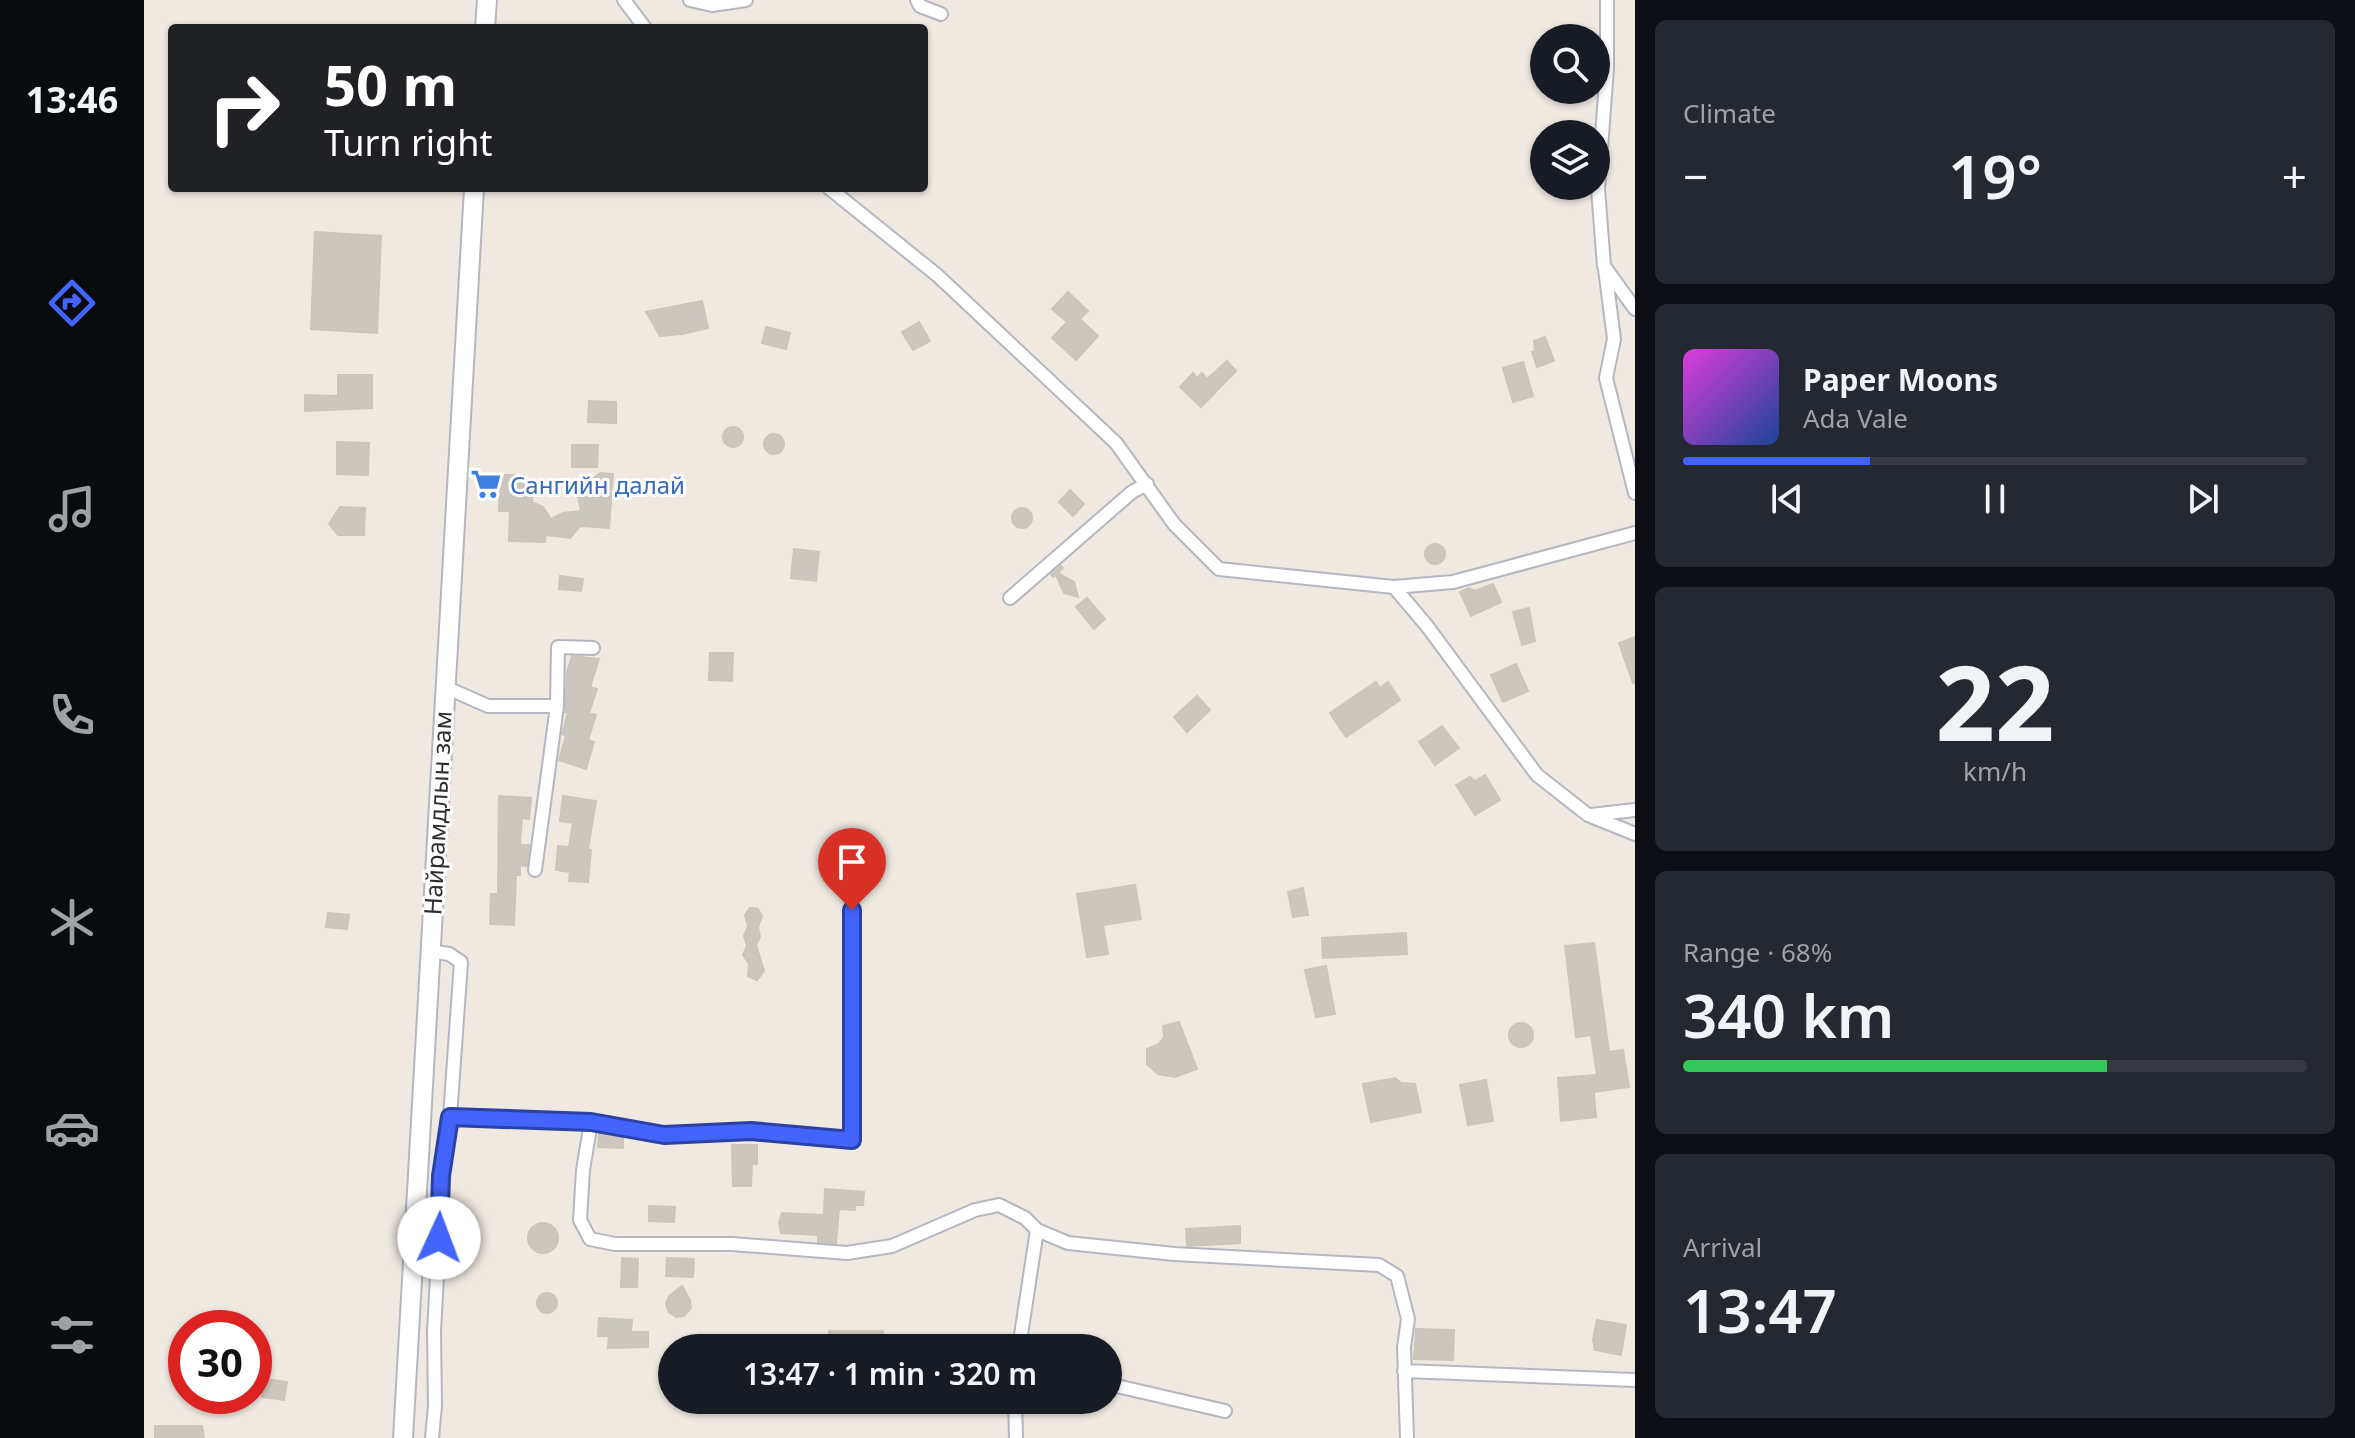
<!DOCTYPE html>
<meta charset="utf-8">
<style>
:root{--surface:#171b24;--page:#242831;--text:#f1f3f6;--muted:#9ea1a6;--line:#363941;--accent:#4264fb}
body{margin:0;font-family:"Noto Sans",sans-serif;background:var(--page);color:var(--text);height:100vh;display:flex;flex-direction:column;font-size:30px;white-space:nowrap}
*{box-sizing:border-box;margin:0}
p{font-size:26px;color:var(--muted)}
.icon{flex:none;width:44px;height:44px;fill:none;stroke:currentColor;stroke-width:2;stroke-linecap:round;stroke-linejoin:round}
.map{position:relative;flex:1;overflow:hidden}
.side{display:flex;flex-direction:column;gap:20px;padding:20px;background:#0d0f14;width:720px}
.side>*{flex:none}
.banner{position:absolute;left:24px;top:24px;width:760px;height:168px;border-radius:8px;box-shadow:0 2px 6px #0004;background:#202124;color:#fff;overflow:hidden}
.tools{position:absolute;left:1386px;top:24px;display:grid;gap:16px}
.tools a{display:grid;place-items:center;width:80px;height:80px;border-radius:50%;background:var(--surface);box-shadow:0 2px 6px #0004;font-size:40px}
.speed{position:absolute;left:24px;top:1310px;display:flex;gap:16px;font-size:40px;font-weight:700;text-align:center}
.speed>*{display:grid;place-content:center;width:104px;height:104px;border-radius:50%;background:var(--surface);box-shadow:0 2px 6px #0004;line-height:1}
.speed .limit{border:12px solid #d22;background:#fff;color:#111}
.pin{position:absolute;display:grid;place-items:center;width:68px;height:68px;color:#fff;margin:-82px -34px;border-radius:50% 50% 50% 0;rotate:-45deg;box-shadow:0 0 8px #0007}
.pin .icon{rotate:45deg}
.me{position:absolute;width:88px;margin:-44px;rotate:2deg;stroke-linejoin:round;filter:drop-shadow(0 0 6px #0008)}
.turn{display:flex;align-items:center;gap:28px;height:168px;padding:0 24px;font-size:36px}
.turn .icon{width:104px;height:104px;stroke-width:2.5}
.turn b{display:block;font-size:56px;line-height:68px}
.big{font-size:60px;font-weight:600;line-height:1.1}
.side .widget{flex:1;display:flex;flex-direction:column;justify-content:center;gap:12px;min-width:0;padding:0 28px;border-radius:12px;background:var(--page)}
.side .dial{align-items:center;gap:0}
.dial b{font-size:104px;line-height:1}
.song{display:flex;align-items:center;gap:24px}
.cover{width:96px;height:96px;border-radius:12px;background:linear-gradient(135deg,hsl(300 70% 55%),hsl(220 70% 35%))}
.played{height:8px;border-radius:4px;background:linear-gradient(90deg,var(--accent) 30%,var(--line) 30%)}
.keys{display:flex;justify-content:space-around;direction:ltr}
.heat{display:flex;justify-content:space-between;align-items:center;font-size:44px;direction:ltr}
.charge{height:12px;border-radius:6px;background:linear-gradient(90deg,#34c759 68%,var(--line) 0)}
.trip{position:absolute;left:514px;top:1334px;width:464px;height:80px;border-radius:40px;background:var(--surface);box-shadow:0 2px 6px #0004;font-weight:600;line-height:80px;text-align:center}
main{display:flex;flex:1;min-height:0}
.tab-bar{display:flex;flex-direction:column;width:144px;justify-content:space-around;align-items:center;background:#090b0e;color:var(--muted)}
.tab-bar .icon{width:56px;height:56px}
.tab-bar .active{color:var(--accent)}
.tab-bar b{font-size:36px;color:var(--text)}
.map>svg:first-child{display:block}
.building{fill:#cbc7bf;stroke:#cbc5ba;stroke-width:2}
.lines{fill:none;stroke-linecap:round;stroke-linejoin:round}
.minor-casing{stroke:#b4b7c1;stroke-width:16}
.secondary-casing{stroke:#b4b7c1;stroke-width:22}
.minor{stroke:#fff;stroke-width:12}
.secondary{stroke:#fff;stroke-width:18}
.route-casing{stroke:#2b41a3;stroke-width:20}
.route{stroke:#4264fb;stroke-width:14}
.labels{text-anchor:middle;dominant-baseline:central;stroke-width:6;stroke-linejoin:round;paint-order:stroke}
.shop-label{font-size:24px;fill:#366cbe;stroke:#fff;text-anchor:start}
.street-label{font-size:24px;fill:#2e2e2e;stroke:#fff}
</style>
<main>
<nav class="tab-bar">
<b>13:46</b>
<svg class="icon active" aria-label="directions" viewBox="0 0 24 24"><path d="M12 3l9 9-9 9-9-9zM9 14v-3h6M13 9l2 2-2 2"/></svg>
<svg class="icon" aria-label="music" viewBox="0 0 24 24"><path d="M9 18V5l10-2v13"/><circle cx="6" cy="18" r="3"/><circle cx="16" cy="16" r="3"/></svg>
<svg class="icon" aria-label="phone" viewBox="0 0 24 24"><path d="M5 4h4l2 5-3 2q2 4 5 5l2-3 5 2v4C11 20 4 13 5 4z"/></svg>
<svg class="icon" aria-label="climate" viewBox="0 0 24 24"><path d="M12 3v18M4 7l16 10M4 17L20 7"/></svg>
<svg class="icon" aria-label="car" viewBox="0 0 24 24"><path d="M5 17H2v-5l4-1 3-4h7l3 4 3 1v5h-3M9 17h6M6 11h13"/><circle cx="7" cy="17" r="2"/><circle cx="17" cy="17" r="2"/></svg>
<svg class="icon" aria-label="filters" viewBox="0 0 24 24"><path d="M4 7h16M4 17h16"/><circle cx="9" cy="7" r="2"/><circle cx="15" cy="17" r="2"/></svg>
</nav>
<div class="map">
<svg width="1491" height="1438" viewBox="0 0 1491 1438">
<rect width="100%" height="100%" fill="#efe9e1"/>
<!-- building -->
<path class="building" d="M171,232L237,236L233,333L167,329Z
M924,292L944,311L936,319L954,336L932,360L908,338L923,322L908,309Z
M558,301L564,328L538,334L516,336L502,312Z
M775,322L786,341L769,350L758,332Z
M622,327L646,333L642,349L618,343Z
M1401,337L1410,361L1393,367L1388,352L1391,351L1390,341Z
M1083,361L1092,371L1057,407L1036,387L1049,373L1053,378L1058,373L1063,379Z
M1379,362L1389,396L1369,402L1359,368Z
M194,375H228V408L161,411V395L194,396Z
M445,401L472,402V423L444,422Z
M579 437a10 10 0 1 1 20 0a10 10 0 1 1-20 0Z
M620 444a10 10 0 1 1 20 0a10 10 0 1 1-20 0Z
M193,442L225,443L224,475L193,474Z
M428,445H454L453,467H428Z
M456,473L469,474L465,528L436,526L426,538L402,535L401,542L365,541L366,511H355L356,475H380V487H389L388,502L399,507L407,519L419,513L437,511L433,491Z
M926,490L940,504L929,516L915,502Z
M196,507L221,508L220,535H194L185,524Z
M868 518a10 10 0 1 1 20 0a10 10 0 1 1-20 0Z
M1281 554a10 10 0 1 1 20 0a10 10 0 1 1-20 0Z
M650,549L675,552L672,581L647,578Z
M917,566L919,568L914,573L930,582L934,597L920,593L912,575L909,577L907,574Z
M416,576L439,579L437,591L415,589Z
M1349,584L1357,602L1327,616L1316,592L1325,588L1331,591Z
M943,598L961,619L950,629L932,607Z
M1385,608L1391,641L1378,645L1369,612Z
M1491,637V683H1489L1475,643Z
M566,653H589L588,681L565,680Z
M428,656L455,659L446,687L453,689L445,713L452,715L444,740L450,742L442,769L415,760L422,736L418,734L424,713L421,712L423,673Z
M1372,664L1384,691L1359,702L1347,675Z
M1232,682L1236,688L1244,682L1256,700L1202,737L1186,713Z
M1053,696L1066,710L1043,732L1030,717Z
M1298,726L1315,748L1291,765L1275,742Z
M1341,775L1356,800L1331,815L1312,785L1326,777L1331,781Z
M355,796L387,798L385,819L378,818L376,845H385L383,866L376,865V875H372L370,925L346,924L347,894H354Z
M419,796L452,801L444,849L447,850L444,882L425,881L426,872L412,870L414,846L425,847L429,823L416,821Z
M991,885L997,919L959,925L964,954L943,957L933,894Z
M1159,888L1164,915L1149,917L1144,892Z
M606,908L614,909L618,916L614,927L616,937L612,945L620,971L613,980L604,976L605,964L599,955L603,946L600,936L604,926L601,915Z
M184,913L205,915L203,929L182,927Z
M1262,933L1263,954L1179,958L1178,938Z
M1450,943L1465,1052L1479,1050L1485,1087L1450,1092L1452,1117L1417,1121L1414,1078L1453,1075L1447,1035L1432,1037L1421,946Z
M1182,966L1191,1014L1172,1017L1161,970Z
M1035,1022L1053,1069L1031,1077L1014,1074L1003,1064V1049L1015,1044L1020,1037L1019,1026Z
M1365 1035a12 12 0 1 1 24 0a12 12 0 1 1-24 0Z
M1251,1078L1257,1083L1271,1084L1277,1112L1227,1122L1219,1084Z
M1342,1080L1349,1121L1324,1125L1316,1085Z
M455,1133L479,1137V1148L454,1147Z
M588,1145H613V1164H608L607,1186H589Z
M681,1189L720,1192L719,1205H711V1210L695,1209L692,1243L674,1242V1235L637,1233L635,1223L638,1213L680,1215Z
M505,1206L531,1207L530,1222L505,1221Z
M384 1238a15 15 0 1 1 30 0a15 15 0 1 1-30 0Z
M1096,1226V1243L1043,1246L1042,1229Z
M478,1258L494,1259L493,1287H477Z
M523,1258L550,1259L549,1277L522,1276Z
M538,1286L546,1300L547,1308L540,1316L532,1317L525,1312L522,1304L525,1296Z
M393 1303a10 10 0 1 1 20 0a10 10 0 1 1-20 0Z
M455,1318L488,1320L487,1332H504V1347L464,1348L465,1336H454Z
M1453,1320L1482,1325L1477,1355L1451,1350L1449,1340Z
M1272,1329L1310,1330L1309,1360L1270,1359Z
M685,1331H739L738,1348H685Z
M121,1379L143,1382L140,1400L118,1397Z
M11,1426H58L60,1438H11Z"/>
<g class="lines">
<!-- minor casing -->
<g class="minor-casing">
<path id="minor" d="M480,0L501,28
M546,0L568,5L602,0
M773,0L776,6L797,14
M1463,0V68L1454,189L1460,266L1491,309
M685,188L793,275L972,443L1030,524L1075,569L1250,587L1283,626L1393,775L1444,815L1491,834
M1461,269L1470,339L1462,378L1491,493
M1250,587L1309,582L1491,533
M866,598L988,492L1003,484
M301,687L344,706H413
M1447,815L1491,810
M391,870L413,706L414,647L449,648
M306,1117L447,1122L520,1135L607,1131L708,1140V910
M447,1122L439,1170L436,1220L446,1239L471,1244H588L703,1253L748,1246L831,1210L855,1205L881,1218L893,1230L924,1243L1030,1254L1235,1265L1253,1276L1264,1319L1260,1347L1263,1438
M269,1234L295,1238L297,1176L306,1117L317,962L305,954L285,951
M875,1348L893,1230
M1260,1371L1491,1380
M964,1384L1081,1411
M871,1400L872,1438
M288,1438L291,1406L290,1332L295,1238"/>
</g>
<!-- secondary casing -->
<g class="secondary-casing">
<path id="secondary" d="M341,28L343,0
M259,1438L330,188"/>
</g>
<!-- minor -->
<use href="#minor" class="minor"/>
<!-- secondary -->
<use href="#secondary" class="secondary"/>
</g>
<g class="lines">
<!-- route casing -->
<g class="route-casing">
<path id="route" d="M295,1238L297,1176L306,1117L447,1122L520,1135L607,1131L708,1140V910"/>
</g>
<!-- route -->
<use href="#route" class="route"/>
</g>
<!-- icons -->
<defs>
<g id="supermarket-bare" transform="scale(2.4)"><path d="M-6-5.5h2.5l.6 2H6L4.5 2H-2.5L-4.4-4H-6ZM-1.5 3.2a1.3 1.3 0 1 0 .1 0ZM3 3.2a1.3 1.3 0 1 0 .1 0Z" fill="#3f7fe0" stroke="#fff" stroke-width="2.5" paint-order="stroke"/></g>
</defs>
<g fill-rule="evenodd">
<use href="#supermarket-bare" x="342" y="484"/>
</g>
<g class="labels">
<!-- shop labels -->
<g class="shop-label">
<text x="366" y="484">Сангийн далай</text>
</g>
<!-- street labels -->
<g class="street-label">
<text transform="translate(293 813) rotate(-87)">Найрамдлын зам</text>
</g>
</g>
</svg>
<div class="tools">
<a><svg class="icon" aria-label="search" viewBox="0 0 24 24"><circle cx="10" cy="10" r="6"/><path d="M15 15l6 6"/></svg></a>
<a><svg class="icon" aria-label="layers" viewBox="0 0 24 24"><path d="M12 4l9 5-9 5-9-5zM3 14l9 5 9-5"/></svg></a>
</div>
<div class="speed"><div class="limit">30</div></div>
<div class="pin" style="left:708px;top:910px;background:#d93025"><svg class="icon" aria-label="arrive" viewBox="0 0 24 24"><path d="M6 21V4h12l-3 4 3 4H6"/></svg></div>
<svg class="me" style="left:295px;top:1238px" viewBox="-20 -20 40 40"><circle r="19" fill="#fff"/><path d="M0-13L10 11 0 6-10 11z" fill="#4264fb"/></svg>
<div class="trip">13:47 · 1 min · 320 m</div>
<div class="banner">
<div class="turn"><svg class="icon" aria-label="right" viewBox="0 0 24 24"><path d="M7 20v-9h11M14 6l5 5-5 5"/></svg><div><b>50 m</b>Turn right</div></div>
</div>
</div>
<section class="side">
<div class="widget"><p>Climate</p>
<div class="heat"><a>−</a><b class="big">19°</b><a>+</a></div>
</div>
<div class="widget">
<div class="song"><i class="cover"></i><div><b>Paper Moons</b><p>Ada Vale</p></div></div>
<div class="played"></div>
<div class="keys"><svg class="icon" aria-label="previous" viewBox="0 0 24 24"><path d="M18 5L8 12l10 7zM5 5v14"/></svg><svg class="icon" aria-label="pause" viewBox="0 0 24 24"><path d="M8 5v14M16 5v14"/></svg><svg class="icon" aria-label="next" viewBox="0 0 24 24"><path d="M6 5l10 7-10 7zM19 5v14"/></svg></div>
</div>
<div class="widget dial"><b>22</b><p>km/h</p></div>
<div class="widget"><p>Range · 68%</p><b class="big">340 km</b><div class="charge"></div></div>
<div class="widget"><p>Arrival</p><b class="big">13:47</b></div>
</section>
</main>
